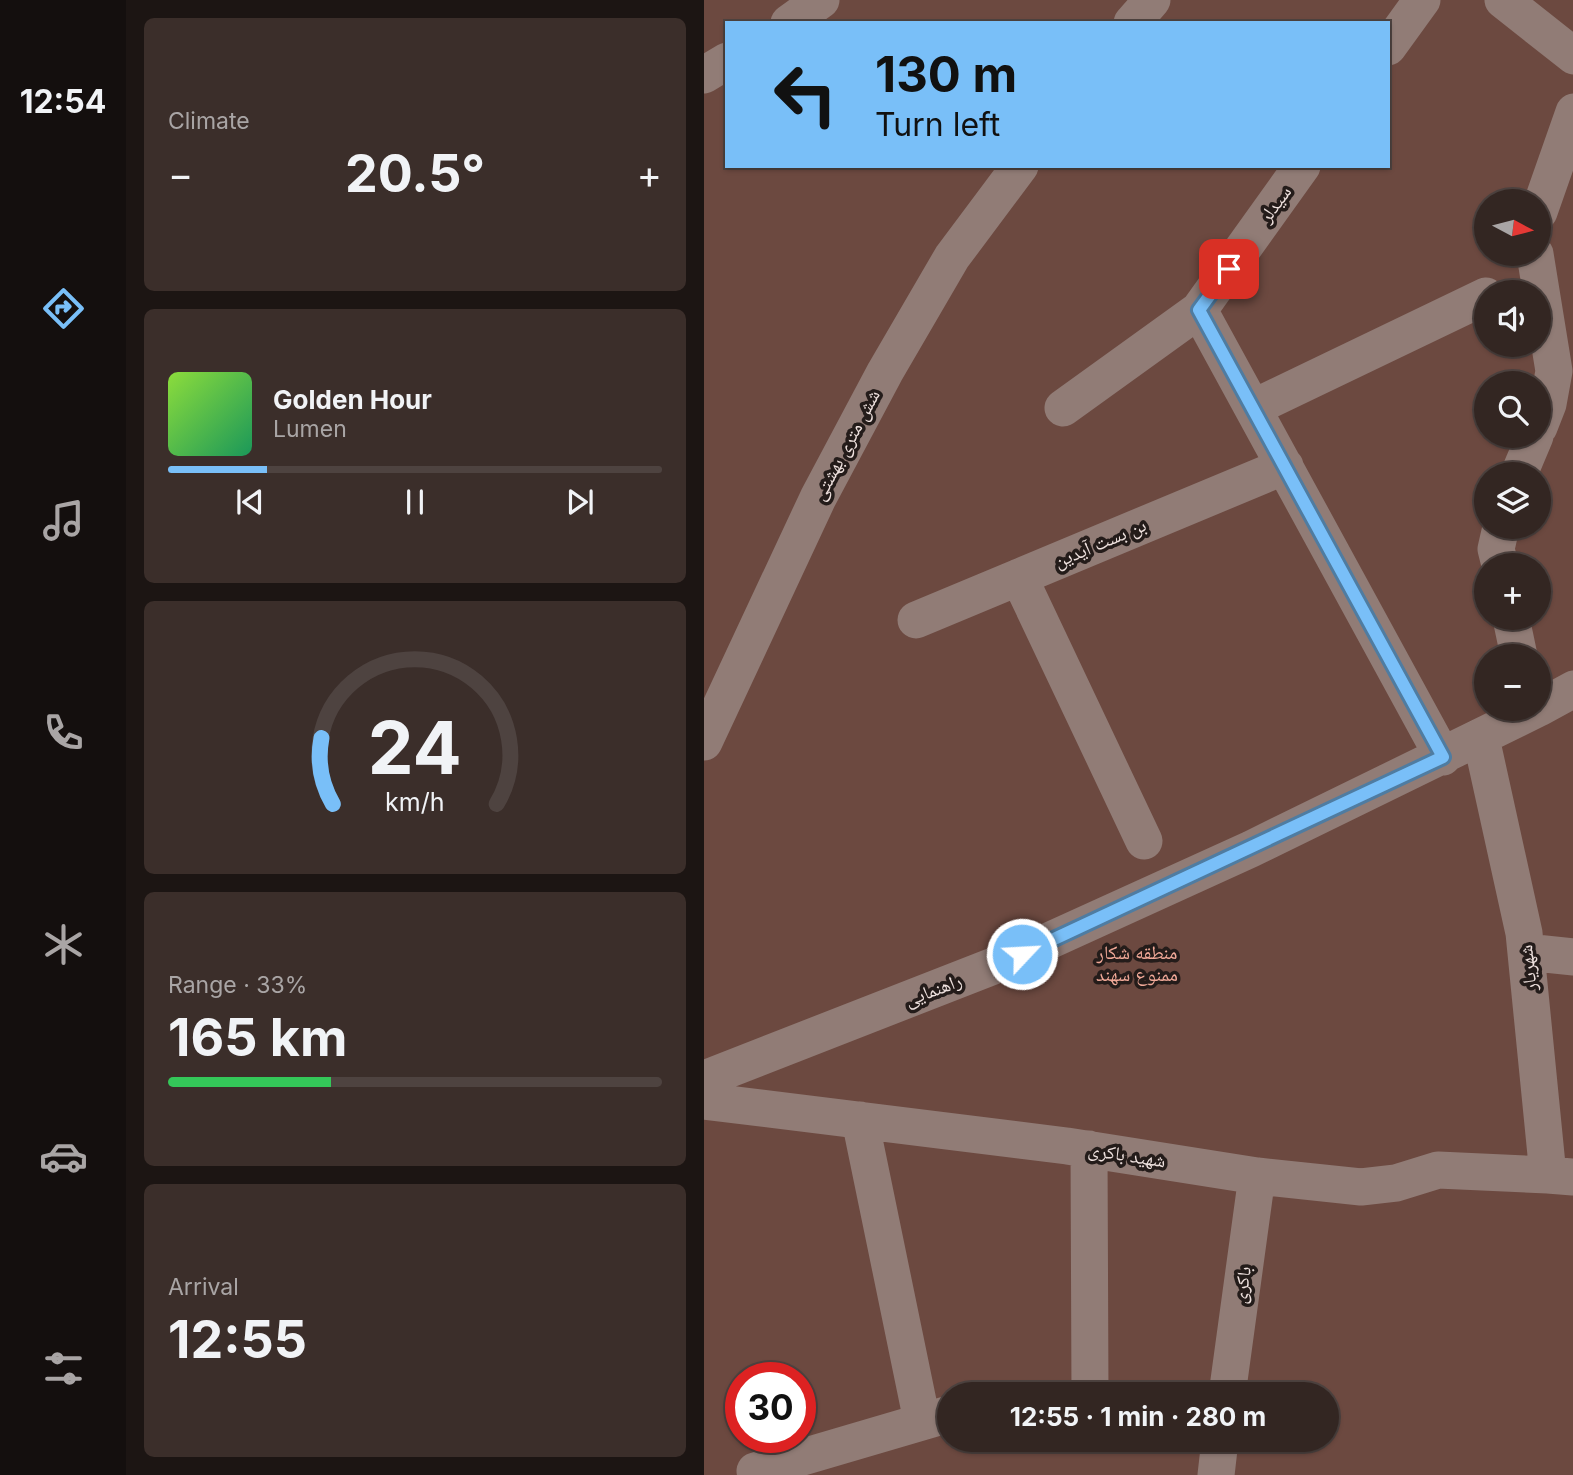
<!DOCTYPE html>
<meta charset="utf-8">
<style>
:root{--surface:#332622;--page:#3b2e2a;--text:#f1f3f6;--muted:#a9a5a5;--line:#4e4340;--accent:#79bff8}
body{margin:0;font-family:Inter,"Noto Naskh Arabic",sans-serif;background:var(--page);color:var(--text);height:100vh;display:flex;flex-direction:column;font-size:26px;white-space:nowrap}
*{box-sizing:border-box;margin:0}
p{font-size:23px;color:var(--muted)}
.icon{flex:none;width:38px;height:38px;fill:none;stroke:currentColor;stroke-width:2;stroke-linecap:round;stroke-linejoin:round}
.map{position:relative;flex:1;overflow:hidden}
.drawer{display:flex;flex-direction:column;gap:18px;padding:18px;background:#1c1513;width:578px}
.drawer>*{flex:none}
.top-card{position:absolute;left:21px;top:21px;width:665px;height:147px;border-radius:0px;box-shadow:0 2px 5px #0004,0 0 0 2px var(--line);background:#79bff8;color:#111;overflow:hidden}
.needle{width:46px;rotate:97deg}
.controls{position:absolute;left:770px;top:189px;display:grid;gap:14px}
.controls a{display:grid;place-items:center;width:77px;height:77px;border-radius:50%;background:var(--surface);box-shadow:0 2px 5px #0004,0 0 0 2px var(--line);font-size:35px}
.speed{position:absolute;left:21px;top:1362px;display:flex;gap:14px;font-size:35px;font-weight:700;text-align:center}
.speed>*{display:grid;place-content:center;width:91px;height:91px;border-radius:50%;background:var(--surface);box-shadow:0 2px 5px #0004,0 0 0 2px var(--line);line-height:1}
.speed .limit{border:10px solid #d22;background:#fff;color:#111}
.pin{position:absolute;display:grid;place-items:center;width:60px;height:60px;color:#fff;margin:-30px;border-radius:14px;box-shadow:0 4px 10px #0006}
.me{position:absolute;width:77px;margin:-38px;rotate:65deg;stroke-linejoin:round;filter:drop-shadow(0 0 5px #0008)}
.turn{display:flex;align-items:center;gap:24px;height:147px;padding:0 35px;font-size:32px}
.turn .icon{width:91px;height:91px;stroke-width:2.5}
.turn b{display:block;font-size:49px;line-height:60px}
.big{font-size:52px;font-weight:700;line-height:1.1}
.drawer .widget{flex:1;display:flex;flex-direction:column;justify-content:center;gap:10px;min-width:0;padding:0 24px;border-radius:10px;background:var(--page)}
.drawer .dial{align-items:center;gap:0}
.dial svg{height:182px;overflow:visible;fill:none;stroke:var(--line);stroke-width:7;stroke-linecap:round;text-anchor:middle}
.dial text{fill:var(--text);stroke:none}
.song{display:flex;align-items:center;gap:21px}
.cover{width:84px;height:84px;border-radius:10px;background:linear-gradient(135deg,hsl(90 70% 55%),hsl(150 70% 35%))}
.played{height:7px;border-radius:4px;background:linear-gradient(90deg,var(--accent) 20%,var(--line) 20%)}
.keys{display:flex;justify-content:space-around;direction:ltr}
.heat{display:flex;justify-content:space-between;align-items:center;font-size:38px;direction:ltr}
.charge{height:10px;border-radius:5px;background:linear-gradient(90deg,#34c759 33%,var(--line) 0)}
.trip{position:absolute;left:233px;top:1382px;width:402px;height:70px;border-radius:35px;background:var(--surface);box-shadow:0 2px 5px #0004,0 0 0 2px var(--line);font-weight:700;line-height:70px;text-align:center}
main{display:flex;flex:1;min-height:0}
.tab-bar{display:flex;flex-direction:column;width:126px;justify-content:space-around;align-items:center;background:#140f0e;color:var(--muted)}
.tab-bar .icon{width:49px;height:49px}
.tab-bar .current{color:var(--accent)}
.tab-bar b{font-size:32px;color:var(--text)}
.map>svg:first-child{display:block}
.green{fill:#6c4940;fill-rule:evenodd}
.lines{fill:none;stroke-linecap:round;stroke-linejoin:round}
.minor{stroke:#917c76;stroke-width:37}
.route-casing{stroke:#4f7ca1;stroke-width:18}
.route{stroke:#79bff8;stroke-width:12}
.labels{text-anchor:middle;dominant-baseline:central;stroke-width:7;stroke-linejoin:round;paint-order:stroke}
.street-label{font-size:19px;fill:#eee1de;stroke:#241c1a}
.park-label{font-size:19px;fill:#f1a998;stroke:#241c1a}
</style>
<main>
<nav class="tab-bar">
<b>12:54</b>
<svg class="icon current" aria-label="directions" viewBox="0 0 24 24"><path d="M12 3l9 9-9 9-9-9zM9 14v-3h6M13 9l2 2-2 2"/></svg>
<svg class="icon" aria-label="music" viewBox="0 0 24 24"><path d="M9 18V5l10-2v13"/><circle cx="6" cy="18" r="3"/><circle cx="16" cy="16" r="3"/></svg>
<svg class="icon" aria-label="phone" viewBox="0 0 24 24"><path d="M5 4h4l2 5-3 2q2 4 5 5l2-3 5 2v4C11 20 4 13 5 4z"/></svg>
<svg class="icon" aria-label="climate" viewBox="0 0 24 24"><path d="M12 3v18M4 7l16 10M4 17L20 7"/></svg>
<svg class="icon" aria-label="car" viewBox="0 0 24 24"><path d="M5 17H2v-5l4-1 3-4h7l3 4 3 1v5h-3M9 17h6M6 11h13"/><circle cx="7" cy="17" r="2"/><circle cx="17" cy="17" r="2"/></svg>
<svg class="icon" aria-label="filters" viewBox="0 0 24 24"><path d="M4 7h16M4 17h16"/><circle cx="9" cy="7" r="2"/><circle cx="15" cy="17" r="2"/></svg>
</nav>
<section class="drawer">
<div class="widget"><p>Climate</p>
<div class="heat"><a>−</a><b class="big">20.5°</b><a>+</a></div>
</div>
<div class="widget">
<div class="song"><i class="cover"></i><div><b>Golden Hour</b><p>Lumen</p></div></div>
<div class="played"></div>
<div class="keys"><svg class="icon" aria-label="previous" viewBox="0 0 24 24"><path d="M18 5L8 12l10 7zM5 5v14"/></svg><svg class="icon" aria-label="pause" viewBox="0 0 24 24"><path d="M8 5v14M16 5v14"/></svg><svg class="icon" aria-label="next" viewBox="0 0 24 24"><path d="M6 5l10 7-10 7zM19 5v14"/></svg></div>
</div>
<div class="widget dial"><svg viewBox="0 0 100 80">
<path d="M14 69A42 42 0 1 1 86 69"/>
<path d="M14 69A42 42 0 0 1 9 40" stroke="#79bff8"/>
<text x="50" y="56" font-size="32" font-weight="700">24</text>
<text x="50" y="72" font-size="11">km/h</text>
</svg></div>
<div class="widget"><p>Range · 33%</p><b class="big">165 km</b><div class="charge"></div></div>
<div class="widget"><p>Arrival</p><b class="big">12:55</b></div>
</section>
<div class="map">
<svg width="870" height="1475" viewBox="0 0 870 1475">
<rect width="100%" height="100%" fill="#44322d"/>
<!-- green -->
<path class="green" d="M0,0H869V1475H0ZM23,23H684V166H23ZM782,201H835V254H782ZM782,292H835V345H782ZM782,383H835V436H782ZM782,474H835V527H782ZM782,565H835V618H782ZM782,656H835V709H782ZM37,1377H96V1437H37ZM245,1395H623V1440H245Z"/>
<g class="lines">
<!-- minor -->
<path class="minor" d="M799,0L870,56
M85,23L117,0
M428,23L448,0
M684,47L718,0
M0,75L23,61
M835,212L870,112
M831,254L850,371L844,404L835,427
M495,310L739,757
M359,408L495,310L598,166
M549,408L782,296
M815,474L831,436
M796,565L792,549L797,527
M315,577L440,841
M807,618L815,656
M212,620L581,466
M835,708L870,689
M777,738L820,933L844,1175L869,1177
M0,742L114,498L181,372L248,257L316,166
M822,952L870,957
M0,1079L292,965L547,849L833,709
M0,1101L363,1146L553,1176L657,1187L692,1183L734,1170L844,1175
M156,1120L218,1421
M385,1149L386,1395
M523,1395L553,1176
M51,1471L245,1414
M512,1475L516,1440"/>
</g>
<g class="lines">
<!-- route casing -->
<g class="route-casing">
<path id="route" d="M318,954L739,757L495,310L525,269"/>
</g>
<!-- route -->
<use href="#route" class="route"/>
</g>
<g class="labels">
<!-- street labels -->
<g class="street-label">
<text transform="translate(571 204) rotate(-54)">سیدلر</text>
<text transform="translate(142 445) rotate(-62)">شش متری بهشتی</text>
<text transform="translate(396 543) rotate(-23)">بن بست آیدین</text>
<text transform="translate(824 968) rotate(-96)">شهریار</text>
<text transform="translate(229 990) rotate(-21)">راهنمایی</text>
<text transform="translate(423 1155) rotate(9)">شهید باکری</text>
<text transform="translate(538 1285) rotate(-82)">باکری</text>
</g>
<!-- park labels -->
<g class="park-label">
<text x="433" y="952">منطقه شکار<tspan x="433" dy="22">ممنوع سهند</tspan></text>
</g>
</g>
</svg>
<div class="controls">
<a><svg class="needle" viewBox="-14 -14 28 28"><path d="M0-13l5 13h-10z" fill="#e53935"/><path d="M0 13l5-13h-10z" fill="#a9a5a5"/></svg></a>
<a><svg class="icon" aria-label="sound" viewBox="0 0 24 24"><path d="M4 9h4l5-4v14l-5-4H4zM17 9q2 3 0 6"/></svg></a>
<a><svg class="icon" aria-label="search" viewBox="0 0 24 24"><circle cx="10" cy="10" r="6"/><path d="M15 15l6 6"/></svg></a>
<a><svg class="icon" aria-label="layers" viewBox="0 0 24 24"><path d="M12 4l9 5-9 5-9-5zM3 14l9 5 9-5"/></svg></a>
<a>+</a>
<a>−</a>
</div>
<div class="speed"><div class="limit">30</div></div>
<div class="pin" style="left:525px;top:269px;background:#d93025"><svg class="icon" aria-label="arrive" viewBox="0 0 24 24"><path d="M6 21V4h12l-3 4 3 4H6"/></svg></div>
<svg class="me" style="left:318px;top:954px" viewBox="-20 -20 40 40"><circle r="17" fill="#79bff8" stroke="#fff" stroke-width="3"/><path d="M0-11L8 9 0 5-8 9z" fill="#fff"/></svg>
<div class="trip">12:55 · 1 min · 280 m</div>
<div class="top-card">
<div class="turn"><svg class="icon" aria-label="left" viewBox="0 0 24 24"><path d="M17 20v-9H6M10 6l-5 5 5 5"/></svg><div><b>130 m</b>Turn left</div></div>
</div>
</div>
</main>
